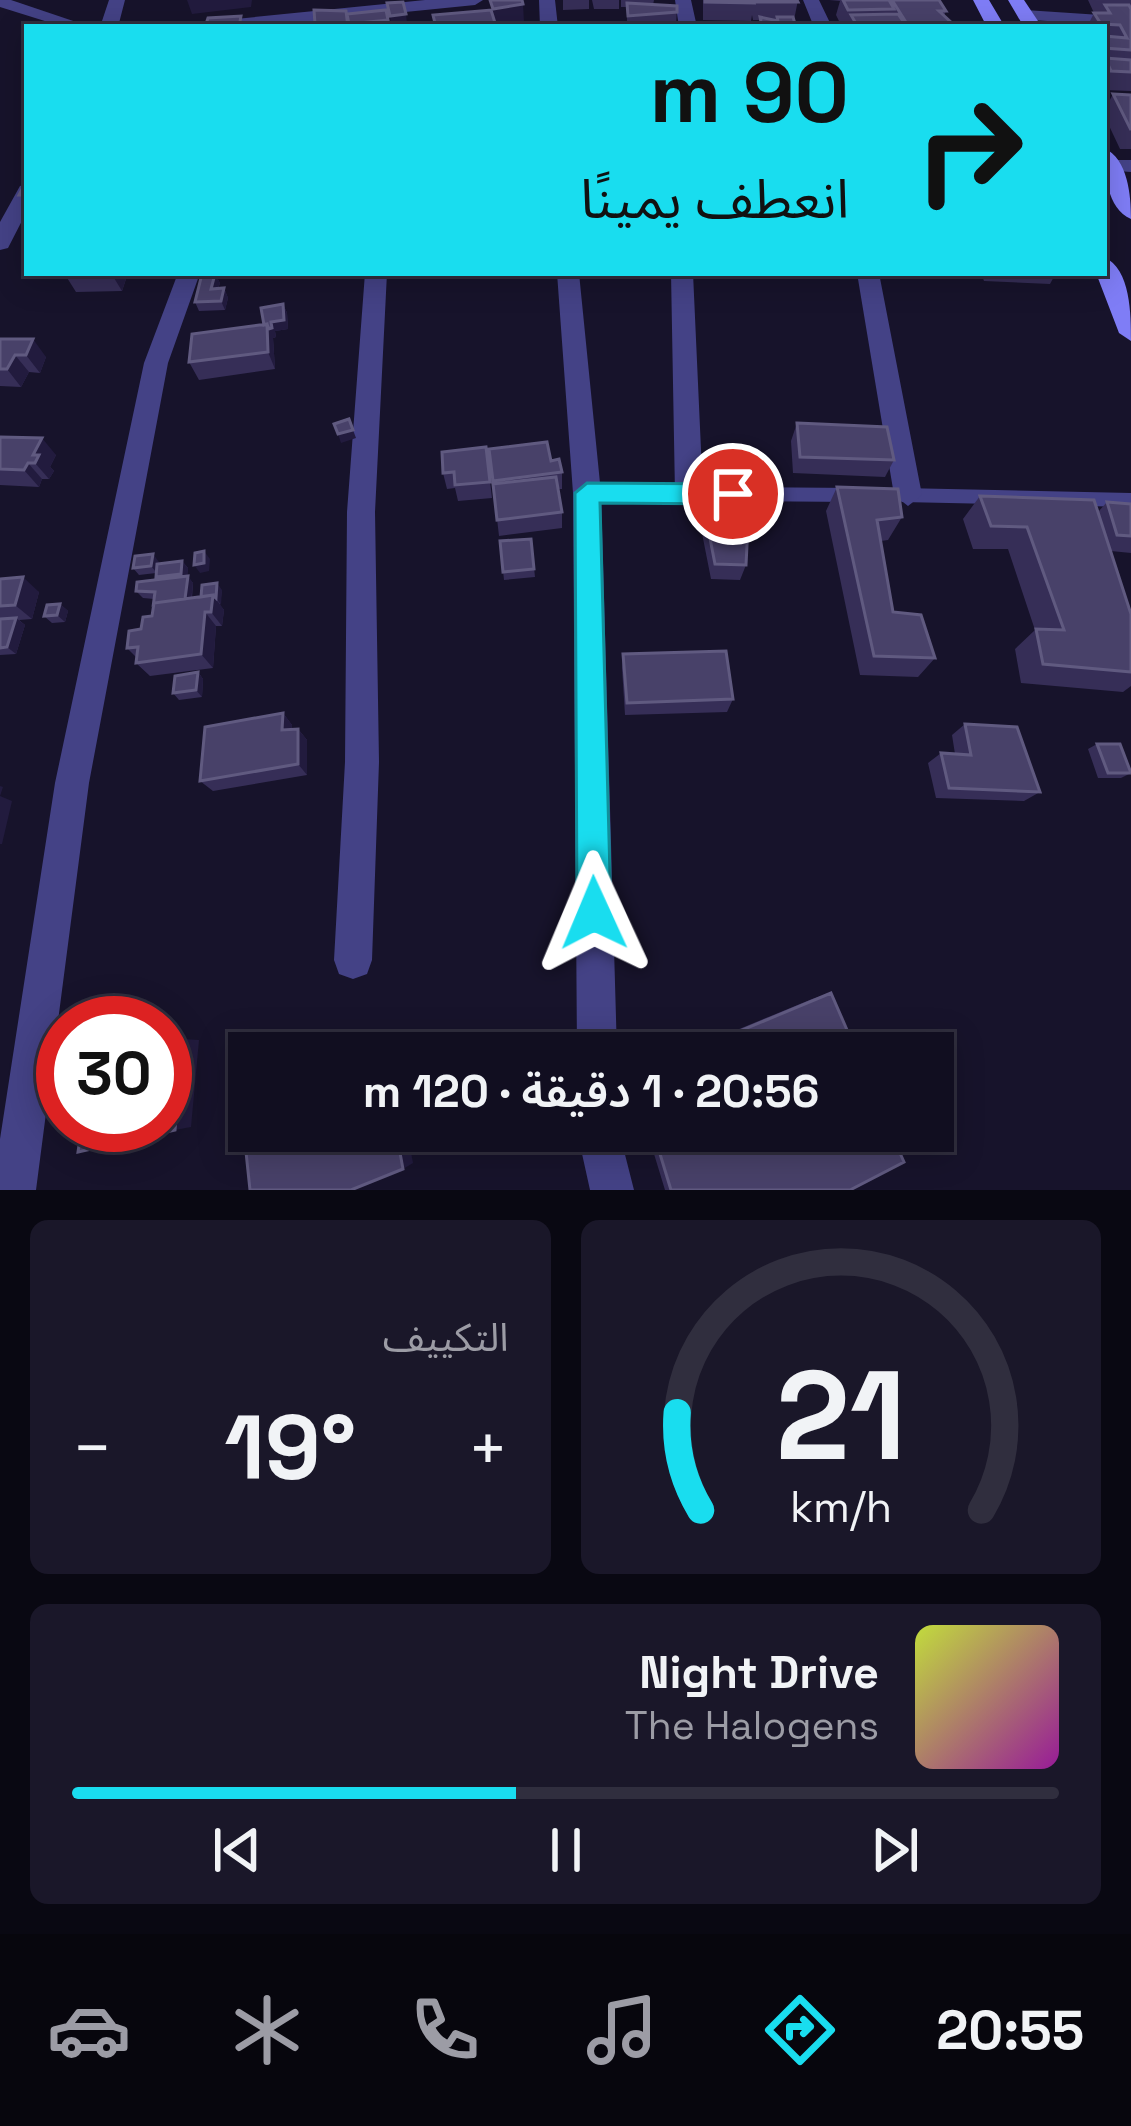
<!DOCTYPE html>
<html lang="ar">
<meta charset="utf-8">
<style>
:root{--surface:#110e20;--page:#1a1729;--text:#f1f3f6;--muted:#9c9ca5;--line:#302e3e;--accent:#19ddef}
body{margin:0;font-family:"Space Grotesk","Noto Sans Arabic",sans-serif;background:var(--page);color:var(--text);direction:rtl;height:100vh;display:flex;flex-direction:column;font-size:45px;white-space:nowrap}
*{box-sizing:border-box;margin:0}
p{font-size:39px;color:var(--muted)}
.icon{flex:none;width:66px;height:66px;fill:none;stroke:currentColor;stroke-width:2;stroke-linecap:round;stroke-linejoin:round}
.map{position:relative;height:1190px;overflow:hidden;direction:ltr}
.panel{display:flex;flex-direction:column;gap:30px;padding:30px;background:#090812;flex:1}
.panel>*{flex:none}
.hud{position:absolute;left:24px;top:24px;width:1083px;height:252px;border-radius:0px;box-shadow:0 6px 30px #0003,0 0 0 3px var(--line);direction:rtl;background:#19ddef;color:#111;overflow:hidden}
.speed{position:absolute;left:36px;top:996px;display:flex;gap:24px;font-size:60px;font-weight:700;text-align:center}
.speed>*{display:grid;place-content:center;width:156px;height:156px;border-radius:50%;background:var(--surface);box-shadow:0 6px 30px #0003,0 0 0 3px var(--line);line-height:1}
.speed .limit{border:18px solid #d22;background:#fff;color:#111}
.pin{position:absolute;display:grid;place-items:center;width:102px;height:102px;color:#fff;margin:-51px;border:6px solid #fff;border-radius:50%;box-shadow:0 3px 12px #0007}
.me{position:absolute;width:132px;margin:-66px;rotate:359deg;stroke-linejoin:round;filter:drop-shadow(0 0 9px #0008)}
.turn{display:flex;align-items:center;gap:42px;height:252px;padding:0 60px;font-size:54px}
.turn .icon{width:156px;height:156px;stroke-width:2.5}
.turn b{display:block;font-size:84px;line-height:102px}
.big{font-size:90px;font-weight:600;line-height:1.1}
.panel .tile{flex:1;display:flex;flex-direction:column;justify-content:center;gap:18px;min-width:0;padding:0 42px;border-radius:18px;background:var(--page)}
.panel .dial{align-items:center;gap:0}
.dial svg{height:312px;overflow:visible;fill:none;stroke:var(--line);stroke-width:7;stroke-linecap:round;text-anchor:middle}
.dial text{fill:var(--text);stroke:none}
.song{display:flex;align-items:center;gap:36px}
.cover{width:144px;height:144px;border-radius:18px;background:linear-gradient(135deg,hsl(70 70% 55%),hsl(300 70% 35%))}
.played{height:12px;border-radius:6px;background:linear-gradient(90deg,var(--accent) 45%,var(--line) 45%)}
.keys{display:flex;justify-content:space-around;direction:ltr}
.heat{display:flex;justify-content:space-between;align-items:center;font-size:66px;direction:ltr}
.panel .tiles{flex:1;display:grid;gap:30px;grid-template-columns:1fr 1fr}
.tile:last-child{grid-column:span 2}
.trip{position:absolute;left:228px;top:1032px;width:726px;height:120px;border-radius:0px;background:var(--surface);box-shadow:0 6px 30px #0003,0 0 0 3px var(--line);font-weight:600;line-height:120px;text-align:center;direction:rtl}
.tabs{display:flex;height:192px;justify-content:space-around;align-items:center;background:#07060d;color:var(--muted)}
.tabs .icon{width:84px;height:84px}
.tabs .on{color:var(--accent)}
.tabs b{font-size:54px;color:var(--text)}
.map>svg:first-child{display:block}
.lines{fill:none;stroke-linecap:round;stroke-linejoin:round}
.service{fill:#444286;fill-rule:evenodd}
.minor{fill:#444286;fill-rule:evenodd}
.tertiary{fill:#444286;fill-rule:evenodd}
.secondary{fill:#7f7df6;fill-rule:evenodd}
.wall{fill:#362e57}
.shaded-wall{fill:#221b3e}
.building{fill:#484169;stroke:#605a80;stroke-width:3}
.route{fill:#19ddef;stroke:#10909b;stroke-width:3}
</style>
<div class="map">
<svg width="1131" height="1190" viewBox="0 0 1131 1190">
<rect width="100%" height="100%" fill="#17132b"/>
<g class="lines">
<!-- service -->
<path class="service" d="M587,486L856,488L864,495L856,502L587,500L579,493Z
M902,488L1131,493V507L902,502L894,495Z"/>
<!-- minor -->
<path class="minor" d="M109,0H125L118,27H100Z
M425,0H483L475,5L256,27H196L205,22Z
M539,0H555L558,27H540Z
M675,0H691L697,27H679Z
M803,0H819L832,27H814Z
M1025,10L1131,17V27L1019,19L1017,15Z
M1104,160H1131V172L1104,170Z
M27,184V211L8,248L0,250V222L20,186Z
M178,273H200L168,363L89,783L36,1190H0V1139L55,783L144,363Z
M365,273H387L375,512L379,762L372,960L367,974L353,979L339,974L334,960L345,762L347,512Z
M557,273H579L601,493L617,1053H577L573,493Z
M671,273H693L703,494L689,505L675,494Z
M857,273H879L922,495L908,506L894,495Z
M577,1131H619L634,1190H590Z"/>
<!-- tertiary -->
<path class="tertiary" d="M0,0H11L91,27H64L0,7Z"/>
<!-- secondary -->
<path class="secondary" d="M973,0H989L1005,27H987Z
M1008,0H1024L1042,27H1024Z
M1104,148C1128,159 1131,195 1131,219C1107,209 1104,172 1104,148Z
M1104,257C1131,269 1131,315 1131,341L1119,333L1096,273H1104Z"/>
</g>
<!-- wall -->
<path class="wall" d="M563,0H589V9L563,10Z
M592,0H619V9H594Z
M621,0H654L653,5L677,6L676,27H625H627V7H621Z
M703,0H798L794,20L796,27H758L759,20H753L752,15L751,21L703,20Z
M829,0H939L946,11L944,16L954,25L953,27H842L836,15L840,1Z
M1088,0H1131V91L1104,90V27H1087L1094,13Z
M1113,94L1131,95V149H1120L1104,115V111Z
M64,273H128L122,291L76,292Z
M981,273H1056L1050,284L984,281Z
M215,274L220,283L218,289L224,288L228,298L225,310L199,311L195,302Z
M283,304L287,313L288,329L275,331L276,337L273,338L275,369L199,380L189,362L264,325Z
M0,339L46,357L40,373L29,372L21,387L0,386Z
M797,423L894,460L885,477L793,473L791,441Z
M0,437L56,455L50,467L54,471L49,479H42L39,487L0,485Z
M486,447L492,498L458,501L455,488L447,489L443,473Z
M489,449L551,461L562,472V489H558L562,512V528L499,536Z
M837,487L902,517L888,540L881,541L893,612L935,658L918,677L860,675L826,511Z
M980,496L1098,512L1107,502L1131,504V553L1111,551L1131,614V686L1123,692L1021,683L1015,649L1035,630L1008,549H973L963,519Z
M702,497L746,565L740,580L711,579L698,513Z
M531,539L535,577L504,580L500,541Z
M153,554L159,564L182,561L188,568L187,576L193,583L192,598L222,590L220,605L224,610L222,626H216L213,668L150,676L136,663L137,658L127,648L152,616L154,599L143,598L136,591L157,580L156,573L139,575L133,568Z
M0,579L39,592L32,619L19,620L25,625L16,654L0,655Z
M60,604L68,611L65,622L52,623L44,616Z
M623,654L733,699L727,712L625,715L622,668Z
M198,672L203,679L202,697L179,700L173,693Z
M283,713L292,725V729H298L307,740V775L213,791L200,781Z
M965,724L1040,792L1024,801L936,798L928,763L941,753L955,754L952,735Z
M1097,744L1131,773L1121,778H1098L1088,749Z
M831,993L857,1053H681L812,999Z
M647,1131H890L850,1190H665Z"/>
<!-- shaded-wall -->
<path class="shaded-wall" d="M187,0H252L251,7L192,14Z
M523,4L524,22L494,27L493,9Z
M406,14L407,23L391,25L390,16Z
M388,20L389,27H349V24Z
M111,273H128L122,291Z
M215,274L220,283L215,298L211,289Z
M224,288L228,298L225,310L221,301Z
M283,304L287,313L288,329L275,331L276,337L273,338L275,369L268,352L265,330Z
M33,339L46,357L40,373L26,355Z
M15,355L29,372L21,387L7,369Z
M353,430L356,438L341,443L338,434Z
M42,438L56,455L50,467L54,471L49,479L35,463L33,455Z
M28,463L42,479L39,487L24,470Z
M204,551L210,559L209,571L200,573L194,565Z
M153,554L159,562L157,573L151,566Z
M182,561L188,568L187,581L181,574Z
M188,576L193,583L190,610L184,603Z
M23,577L39,592L32,619L15,605Z
M217,583L222,590L221,605L216,598Z
M213,595L224,610L222,626L211,612Z
M60,604L68,611L65,622L57,615Z
M205,612L216,626L213,668L201,654Z
M16,618L25,625L16,654L7,647Z
M198,672L203,679L202,697L196,690Z
M283,713L292,725L291,741L282,730Z
M298,729L307,740V775L298,764Z
M0,786L3,787L0,796L12,801L2,844H0Z
M183,1039L199,1040L191,1127L175,1130Z
M396,1131H407L413,1163L403,1169Z"/>
<!-- building -->
<path class="building" d="M490,0H522L523,4L493,9Z
M705,0H753L754,3L705,2Z
M755,0H797L798,2H756Z
M843,0H889L894,9L848,10Z
M892,0H939L946,11H939L954,25H948L952,27H909Z
M403,2L406,14L390,16L387,3Z
M627,3L677,6V12L628,16Z
M1105,5H1129L1131,9V50L1104,48V36L1127,38L1120,25L1101,24L1094,13H1110Z
M314,10L346,11L348,27H325V23L315,24Z
M386,10L388,20L349,24L347,14Z
M491,10L496,26L436,27L433,15Z
M898,14L907,27H858L851,15Z
M241,16L239,27H205L208,18Z
M760,17L778,21L777,17H793L796,27H762Z
M1105,58L1131,60V72L1111,71Z
M1113,94L1131,95V130Z
M27,180V195H19Z
M202,274H215L211,289L224,288L221,301L195,302Z
M283,304L284,320L271,322L272,328L269,329L267,324L264,325L261,308Z
M267,324L268,352L189,362L192,334Z
M0,339H33L26,355H15L7,369H0Z
M349,419L353,430L338,434L334,424Z
M797,423L887,427L894,460L800,457Z
M0,437L42,438L33,455H39L35,463H28L24,470L0,469Z
M547,442L551,461L559,459L562,472L493,481L489,449Z
M486,447L490,482L455,485L454,472L443,473L442,452Z
M556,477L562,512L497,520L493,484Z
M837,487L898,489L902,517L877,520L893,612L921,615L935,658L874,656Z
M735,496L736,508L749,506L746,565L715,564L702,497Z
M980,496L1094,500L1131,614V672L1043,664L1036,629L1064,630L1027,527L991,526Z
M1107,502L1131,504V536L1117,535Z
M531,539L534,569L503,572L500,541Z
M204,551V563L194,565L195,553Z
M153,554L151,566L133,568L135,556Z
M182,561L181,574L156,577L157,564Z
M188,576L185,599L154,603L153,607L155,592L136,591L137,582Z
M23,577L15,605L0,606V579Z
M217,583L216,598L213,595L201,597L202,585Z
M213,595L211,612H205L201,654L136,663L138,647L127,648L129,631L141,629L143,617L152,616L154,603Z
M60,604L57,615L44,616L47,605Z
M16,618L7,647L0,648V619Z
M726,651L733,699L627,703L623,654Z
M198,672L196,690L173,693L175,676Z
M283,713L282,730L298,729V764L200,781L205,727Z
M965,724L1017,727L1040,792L949,788L941,753L971,755Z
M1097,744H1120L1131,773H1108Z
M831,993L857,1053H687Z
M183,1039L175,1130L78,1152L82,1125H165V1042Z
M249,1131H396L403,1169L351,1190H250L244,1133Z
M653,1131H890L904,1162L850,1190H671Z"/>
<!-- route -->
<path class="route" d="M587,483L733,484L746,494L733,504L600,503L611,913L606,925L594,930L582,925L577,913L575,493Z"/>
</svg>
<div class="speed"><div class="limit">30</div></div>
<div class="pin" style="left:733px;top:494px;background:#d93025"><svg class="icon" aria-label="arrive" viewBox="0 0 24 24"><path d="M6 21V4h12l-3 4 3 4H6"/></svg></div>
<svg class="me" style="left:594px;top:913px" viewBox="-20 -20 40 40"><path d="M0-17L14 15 0 8-14 15z" fill="#19ddef" stroke="#fff" stroke-width="4"/></svg>
<div class="trip">20:56 · 1 دقيقة · 120 m</div>
<div class="hud">
<div class="turn"><svg class="icon" aria-label="right" viewBox="0 0 24 24"><path d="M7 20v-9h11M14 6l5 5-5 5"/></svg><div><b>90 m</b>انعطف يمينًا</div></div>
</div>
</div>
<section class="panel">
<div class="tiles">
<div class="tile dial"><svg viewBox="0 0 100 80">
<path d="M14 69A42 42 0 1 1 86 69"/>
<path d="M14 69A42 42 0 0 1 8 44" stroke="#19ddef"/>
<text x="50" y="56" font-size="32" font-weight="700">21</text>
<text x="50" y="72" font-size="11">km/h</text>
</svg></div>
<div class="tile"><p>التكييف</p>
<div class="heat"><a>−</a><b class="big">19°</b><a>+</a></div>
</div>
<div class="tile">
<div class="song"><i class="cover"></i><div><b>Night Drive</b><p>The Halogens</p></div></div>
<div class="played"></div>
<div class="keys"><svg class="icon" aria-label="previous" viewBox="0 0 24 24"><path d="M18 5L8 12l10 7zM5 5v14"/></svg><svg class="icon" aria-label="pause" viewBox="0 0 24 24"><path d="M8 5v14M16 5v14"/></svg><svg class="icon" aria-label="next" viewBox="0 0 24 24"><path d="M6 5l10 7-10 7zM19 5v14"/></svg></div>
</div>
</div>
</section>
<nav class="tabs">
<b>20:55</b>
<svg class="icon on" aria-label="directions" viewBox="0 0 24 24"><path d="M12 3l9 9-9 9-9-9zM9 14v-3h6M13 9l2 2-2 2"/></svg>
<svg class="icon" aria-label="music" viewBox="0 0 24 24"><path d="M9 18V5l10-2v13"/><circle cx="6" cy="18" r="3"/><circle cx="16" cy="16" r="3"/></svg>
<svg class="icon" aria-label="phone" viewBox="0 0 24 24"><path d="M5 4h4l2 5-3 2q2 4 5 5l2-3 5 2v4C11 20 4 13 5 4z"/></svg>
<svg class="icon" aria-label="climate" viewBox="0 0 24 24"><path d="M12 3v18M4 7l16 10M4 17L20 7"/></svg>
<svg class="icon" aria-label="car" viewBox="0 0 24 24"><path d="M5 17H2v-5l4-1 3-4h7l3 4 3 1v5h-3M9 17h6M6 11h13"/><circle cx="7" cy="17" r="2"/><circle cx="17" cy="17" r="2"/></svg>
</nav>
